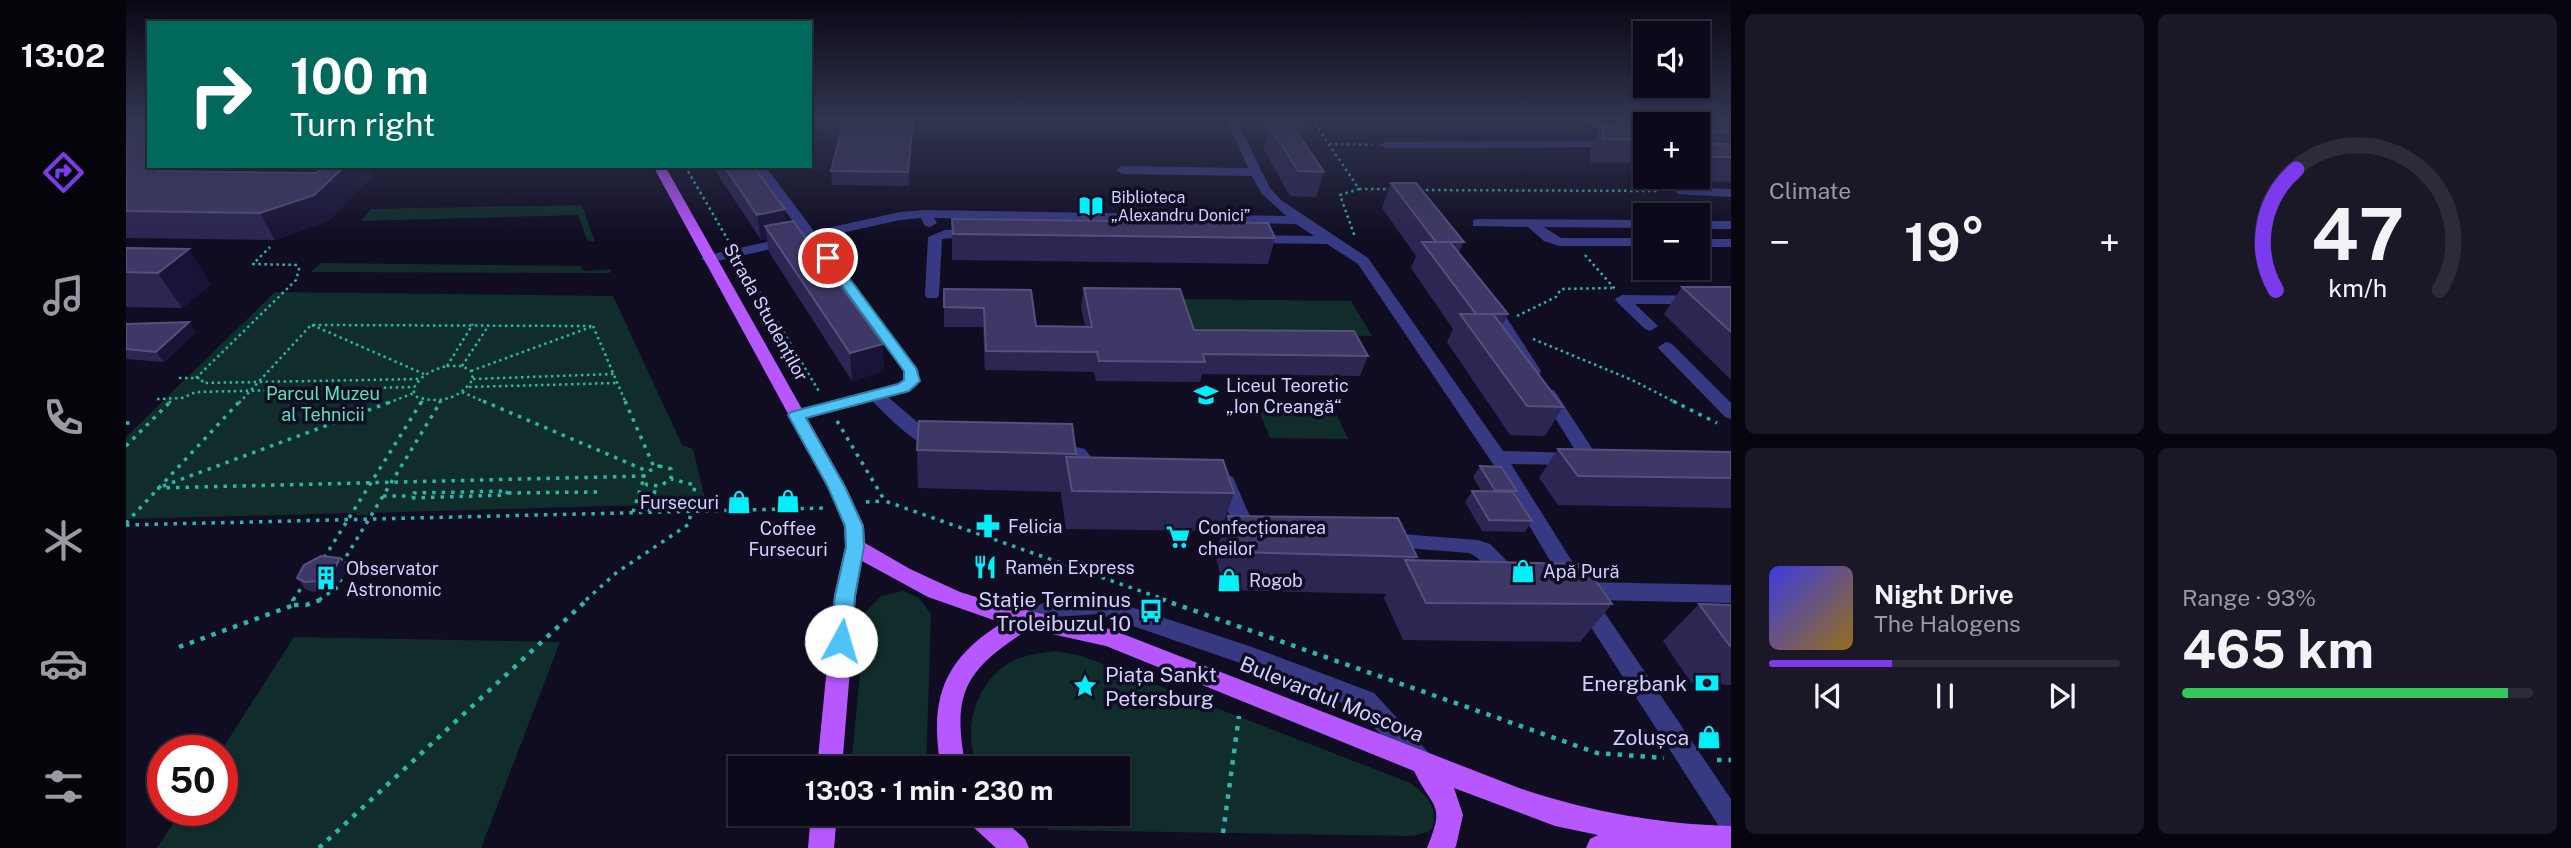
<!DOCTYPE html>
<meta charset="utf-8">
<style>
:root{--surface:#0c0a1a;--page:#1a1827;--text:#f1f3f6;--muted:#9a9aa2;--line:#2c2b39;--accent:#7c3aed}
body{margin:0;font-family:"Public Sans",sans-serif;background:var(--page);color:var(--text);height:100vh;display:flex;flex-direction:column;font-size:26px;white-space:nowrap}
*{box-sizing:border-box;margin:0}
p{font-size:23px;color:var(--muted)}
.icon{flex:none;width:38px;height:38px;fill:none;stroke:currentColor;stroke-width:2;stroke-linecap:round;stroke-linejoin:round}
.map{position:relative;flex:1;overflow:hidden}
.side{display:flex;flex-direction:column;gap:14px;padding:14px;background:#07060e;width:840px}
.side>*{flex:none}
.hud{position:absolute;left:21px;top:21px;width:665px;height:147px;border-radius:0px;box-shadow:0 2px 5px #0004,0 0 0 2px var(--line);background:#00695c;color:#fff;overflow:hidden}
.buttons{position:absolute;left:1507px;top:21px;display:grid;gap:14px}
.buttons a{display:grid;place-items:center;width:77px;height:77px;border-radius:0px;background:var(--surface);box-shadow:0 2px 5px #0004,0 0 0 2px var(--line);font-size:35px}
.speed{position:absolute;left:21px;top:735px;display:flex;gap:14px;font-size:35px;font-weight:700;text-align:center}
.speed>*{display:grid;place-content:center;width:91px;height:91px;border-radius:50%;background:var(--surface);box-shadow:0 2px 5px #0004,0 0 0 2px var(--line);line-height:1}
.speed .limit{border:10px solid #d22;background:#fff;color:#111}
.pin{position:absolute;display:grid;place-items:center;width:60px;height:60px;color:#fff;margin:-30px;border:4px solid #fff;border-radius:50%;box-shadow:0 2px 7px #0007}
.me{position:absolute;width:77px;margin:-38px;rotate:6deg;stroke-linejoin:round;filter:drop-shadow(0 0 5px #0008)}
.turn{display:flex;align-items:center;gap:24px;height:147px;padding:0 28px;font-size:32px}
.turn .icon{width:91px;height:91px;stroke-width:2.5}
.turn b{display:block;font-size:49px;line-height:60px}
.big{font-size:52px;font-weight:700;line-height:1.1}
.side .widget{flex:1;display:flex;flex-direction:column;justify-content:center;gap:10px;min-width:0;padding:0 24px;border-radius:10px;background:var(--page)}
.side .dial{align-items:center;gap:0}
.dial svg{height:182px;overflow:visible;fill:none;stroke:var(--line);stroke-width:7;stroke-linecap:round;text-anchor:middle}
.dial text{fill:var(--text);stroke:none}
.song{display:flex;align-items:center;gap:21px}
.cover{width:84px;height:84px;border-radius:10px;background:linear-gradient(135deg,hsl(240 70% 55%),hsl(40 70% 35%))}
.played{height:7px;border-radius:4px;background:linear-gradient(90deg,var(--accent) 35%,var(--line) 35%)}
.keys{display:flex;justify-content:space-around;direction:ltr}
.heat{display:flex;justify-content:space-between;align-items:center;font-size:38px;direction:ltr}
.charge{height:10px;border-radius:5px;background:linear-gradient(90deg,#34c759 93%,var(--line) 0)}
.side .tiles{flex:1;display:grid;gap:14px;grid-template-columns:repeat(2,1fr)}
.trip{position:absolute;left:602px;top:756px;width:402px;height:70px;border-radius:0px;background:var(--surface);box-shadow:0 2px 5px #0004,0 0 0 2px var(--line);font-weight:700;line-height:70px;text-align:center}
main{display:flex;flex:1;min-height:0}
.dock{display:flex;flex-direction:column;width:126px;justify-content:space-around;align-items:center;background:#05040a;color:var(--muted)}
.dock .icon{width:49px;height:49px}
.dock .selected{color:var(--accent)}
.dock b{font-size:32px;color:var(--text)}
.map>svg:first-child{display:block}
.green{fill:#102d2b}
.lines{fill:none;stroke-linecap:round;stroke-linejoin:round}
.path-far2{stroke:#2cb7a6;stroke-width:2.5;stroke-dasharray:2.5 3.5;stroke-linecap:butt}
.path-far1{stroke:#2cb7a6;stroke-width:3.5;stroke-dasharray:3.5 6;stroke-linecap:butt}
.path{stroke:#2cb7a6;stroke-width:4.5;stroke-dasharray:4.5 7;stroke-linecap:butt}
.minor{fill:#373983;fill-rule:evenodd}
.major{fill:#b657ff;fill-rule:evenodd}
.wall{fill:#2c2652}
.shaded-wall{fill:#191437}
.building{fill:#3d3865;stroke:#55507d;stroke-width:2}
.route{fill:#4fc3f7;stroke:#337fa1;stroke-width:2}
.labels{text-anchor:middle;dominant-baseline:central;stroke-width:7;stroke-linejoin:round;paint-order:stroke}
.far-poi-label{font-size:16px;fill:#d2d0ff;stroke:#100d23;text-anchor:start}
.street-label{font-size:18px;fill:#d2d0ff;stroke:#100d23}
.poi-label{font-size:18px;fill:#d2d0ff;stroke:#100d23;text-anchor:start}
.park-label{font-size:18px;fill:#59e2b7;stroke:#100d23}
.near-poi-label{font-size:21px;fill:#d2d0ff;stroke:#100d23;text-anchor:end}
.near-street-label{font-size:21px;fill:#d2d0ff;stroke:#100d23}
</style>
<main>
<nav class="dock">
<b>13:02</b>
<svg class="icon selected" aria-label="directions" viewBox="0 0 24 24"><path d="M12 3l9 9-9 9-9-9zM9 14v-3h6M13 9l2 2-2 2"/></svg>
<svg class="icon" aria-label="music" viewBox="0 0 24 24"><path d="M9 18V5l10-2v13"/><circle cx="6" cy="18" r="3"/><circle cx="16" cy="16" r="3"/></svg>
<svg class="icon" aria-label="phone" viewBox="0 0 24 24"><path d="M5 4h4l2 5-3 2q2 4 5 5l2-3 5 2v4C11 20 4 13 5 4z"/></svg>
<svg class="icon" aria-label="climate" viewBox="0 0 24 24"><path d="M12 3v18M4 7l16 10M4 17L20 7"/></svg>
<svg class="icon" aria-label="car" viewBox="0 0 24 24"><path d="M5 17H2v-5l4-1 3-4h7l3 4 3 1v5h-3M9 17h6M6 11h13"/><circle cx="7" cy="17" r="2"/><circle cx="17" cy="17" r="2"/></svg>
<svg class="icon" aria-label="filters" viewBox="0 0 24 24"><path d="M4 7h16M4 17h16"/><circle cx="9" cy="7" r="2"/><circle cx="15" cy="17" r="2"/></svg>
</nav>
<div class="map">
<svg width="1605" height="848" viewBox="0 0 1605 848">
<rect width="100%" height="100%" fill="#100d23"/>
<!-- green -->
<path class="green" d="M456,205L469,242L461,240L452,215L235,221L245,209Z
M195,263L454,266L458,271L486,269L483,273L185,272Z
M149,292L487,296L556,445L567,449L580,503L243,513L241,515H230V513L0,519V437Z
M1057,299L1225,301L1246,336L1067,333Z
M1133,411H1209L1222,439L1144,438Z
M777,591L793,598L805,614L800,768H725L740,611L756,596Z
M168,637L434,642L355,848H31L56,810H96L95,751Z
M930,651L956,656L1282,782C1299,792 1317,811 1304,831L1287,836L924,830L892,814H992V768H852C836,731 848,685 883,663C897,655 914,653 930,651Z"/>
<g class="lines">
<!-- path-far2 -->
<path class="path-far2" d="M1186,119L1233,189L1214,195L1229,237
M1203,144L1246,145
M559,166L602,240
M1233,189H1266
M1294,190L1532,191
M1459,255L1489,289
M617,265L694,393
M1391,316L1430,297L1435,289L1486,288
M186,325L298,374
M467,326L500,403
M1407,339L1506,380L1551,403
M321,366H336L345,371L347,379C334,399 313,404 291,397L287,390C294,375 306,370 321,366Z
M321,366L347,324
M336,366L363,325
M345,371L465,327
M53,378H75L77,383L293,379
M70,378L170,280L173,269L171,265L127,264L144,247
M347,379L488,374
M343,387L491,383
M336,392L361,403
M31,399L56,398L70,392L288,387
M43,403L46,400
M113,403L185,325L467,326
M262,403L288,393
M295,403L297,400
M313,403L315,400"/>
<!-- path-far1 -->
<path class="path-far1" d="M357,401L521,471
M499,401L528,467
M1547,401L1591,423
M711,421L759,501L1040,600
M0,423H6
M0,446L45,401
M533,466L545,469V479L534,486L521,485L517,479L519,473Z
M37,486L267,401
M31,488L518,476
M382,491L380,495L285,498L288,493Z
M382,493L471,492
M257,496H286
M740,502L759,501
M507,512L517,481
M523,512L530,487
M0,523L114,401
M0,525L701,508
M198,558L296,401
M213,560H218L315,401
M167,600L178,584
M193,600L212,587L221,563L218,560
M460,600L490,573L563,524L569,485L545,479"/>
<!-- path -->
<path class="path" d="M1035,599L1471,753L1538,758
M168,605H180L197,599
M53,647L168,605L167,599
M1591,760H1605
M1097,833L1113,716
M193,848L462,599"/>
<!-- minor -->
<path class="minor" d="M23,119V124L0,126V120Z
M1100,119H1110L1144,188L1155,200L1242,258L1377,451L1451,453L1414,394L1422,389L1428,390L1473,459L1470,464L1464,465L1456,462L1449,465L1385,464L1459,582L1605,585V603L1470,600L1605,799V835L1596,831L1445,596L1365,461L1232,264L1201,244L1128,243L1121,239L1128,235L1188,236L1170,224L808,218L811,223L804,227L799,226L795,218L774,220L693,238L793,371L792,385L783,392L762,397L811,439L818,441L821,445L818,449C797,455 762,416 746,401L670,421L661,415L664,411L771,384L778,379L777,371L682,241L582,263L575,259L582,255L676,234L627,166H639L688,231L774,212L799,210L1160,216L1135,193L1126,176L996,174L990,170L996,166L1122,168Z
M1460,119H1471L1519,154V164L1494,147L1259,148L1253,145L1259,142L1486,141Z
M1531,177H1544L1559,187L1605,189V197L1552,194Z
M1352,219L1519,220V228L1418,227L1435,238H1519V246H1433L1418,241L1402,227L1347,226V220Z
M1572,221H1605V229H1572Z
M848,229L853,230V236L816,239L813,295L811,298H801L799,295L802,237L819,230Z
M1572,239H1605V247H1572Z
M1496,295L1605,296V304H1509L1532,326L1524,331L1519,329L1491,302L1489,299Z
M1366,302L1371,303L1415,371L1413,375H1401L1399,371L1359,306Z
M1540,342L1546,344L1605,403V419L1599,417L1534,350L1532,347Z
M927,442L959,449L970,464L975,479L973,484H959L947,458L921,452L918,448L921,444Z
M1100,475L1107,477L1109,482L1132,535L1129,540L1122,543L1113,540L1093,489L1086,487L1084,482L1086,477Z
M1262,533L1352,540L1364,544L1398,578L1395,584C1375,591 1361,560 1343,553L1255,546L1252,541L1255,536Z
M972,596L1126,647L1248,693L1303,753L1306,761L1303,769L1294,773L1285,769L1232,709L1120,665L972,614L929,617L902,627L894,624L891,618L894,612L928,599Z"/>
<!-- major -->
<path class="major" d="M527,166H539L720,487L738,526L739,543L784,569L834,592L876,605L984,629L1393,788C1461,811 1533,824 1605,826V848H1460L1464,839L1472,835L1429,826L1328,788L1337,815L1330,846L1329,848H1301C1320,802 1307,810 1288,771L980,646L903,629C839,670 825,692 840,768H815C803,701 816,660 876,623L802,597L736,561L730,596L716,768H691L708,596L719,547L718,526L702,487Z
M685,814H711L708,848H682Z
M839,814H871L899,839L903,848H870L843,823Z"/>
</g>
<!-- wall -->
<path class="wall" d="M718,119H788L783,186L706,185L705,171Z
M1131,119H1174L1178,125L1174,137L1198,172L1190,197L1164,196L1137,148L1140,135Z
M1492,119H1605V182L1569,181L1563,177H1572V124H1519V153L1513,163L1464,162V150L1476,126H1494L1498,119Z
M0,125L62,171L190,173L198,166H243L247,176L202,221L149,240L0,238Z
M586,166H627L661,222L758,371L726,381L643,252L641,239L635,240Z
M1265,183L1338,242L1333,252L1382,314L1376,326L1437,407L1419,436L1384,435L1321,342L1327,329L1285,268L1290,256L1256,208Z
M826,219L1149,238L1142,264L826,260Z
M0,248L85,284L56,308L0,307Z
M1556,287H1605V380L1538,314Z
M958,288L1068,330L1242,356L1234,376L1076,374L1074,382L970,381L968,372L859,370L857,327H818V289L910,326L959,327L955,307Z
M63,322L70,332L38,362L0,359V324Z
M1432,449L1605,452V508L1432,505L1413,478Z
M791,450L950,454V457L1108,493L1095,531L940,529L935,495V492L792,488Z
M1354,466L1391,491L1388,494L1406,521L1399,532L1356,531L1339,502L1346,491L1356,492L1347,477Z
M1102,516L1291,557L1288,560L1486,604L1454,642L1277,640L1258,598L1260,594L1098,590L1089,554Z
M214,558L221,569L214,581L199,591L187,592L179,589L171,578Z
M1573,604L1605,605V685L1565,683L1537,641Z"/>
<!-- shaded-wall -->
<path class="shaded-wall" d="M787,119H788L783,186L782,172Z
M34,166H65L48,196L31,171Z
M219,166H243L247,176L202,221L149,240L134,213Z
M659,209L662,234L639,226L641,239L635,240L631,215Z
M63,249L85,284L56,308L32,273Z
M63,322L70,332L38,362L30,352Z
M757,344L758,371L726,381L724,353Z
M214,558L221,569L214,581L199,591L191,581Z"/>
<!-- building -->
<path class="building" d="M718,119H787L782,172L705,171Z
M1151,119H1174L1178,125H1166L1198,172L1172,171L1143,125H1155Z
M1520,119H1605V132L1587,131L1584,141L1587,144H1605V157H1585L1572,148V124H1528Z
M23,123V166H34L31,171L190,173L198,166H219L188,195L134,213L0,211V125Z
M1476,126H1507L1519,134V139H1477Z
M598,166H627L659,209L631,215Z
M1265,183H1290L1338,242H1310Z
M826,219L1142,223L1149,238L827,234Z
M667,221L757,344L724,353L639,226Z
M1296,242H1324L1382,314H1350Z
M0,248L63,249L32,273L0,272Z
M1556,287H1605V332Z
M958,288L1054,289L1068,330L1228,331L1242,356L1077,354L1079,362L973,361L971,352L860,351L858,308L818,307V289L905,290L910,326L966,327Z
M1334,314H1367L1437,407L1401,406Z
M63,322L30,352L0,349V324Z
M793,421L946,424L950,454L791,450Z
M1432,449L1605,452V478L1452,476Z
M940,457L1097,460L1108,493L946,491Z
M1354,466L1375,467L1391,491L1369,490Z
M1346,491L1387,492L1406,521L1363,520Z
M1102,516L1272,518L1291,557L1112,552Z
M195,556L214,558L207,571L191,581L179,582L171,578L178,565Z
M1279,560L1458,564L1486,604L1300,603Z
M1573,604L1605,605V646H1604Z"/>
<!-- sky -->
<linearGradient id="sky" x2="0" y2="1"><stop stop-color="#090713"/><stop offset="0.5" stop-color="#313550"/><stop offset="1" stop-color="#313550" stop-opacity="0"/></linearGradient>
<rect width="1605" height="237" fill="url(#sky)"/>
<!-- route -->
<path class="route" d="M702,254L706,255L790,368L794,381L783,391L680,418L719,487L737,526L738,547L729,596L725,641L722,647L715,650L707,647L704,641L709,596L720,547L719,526L702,487L662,415L665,412L772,384L778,380V371L696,258Z"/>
<!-- icons -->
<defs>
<g id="library-bare" transform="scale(1.89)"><path d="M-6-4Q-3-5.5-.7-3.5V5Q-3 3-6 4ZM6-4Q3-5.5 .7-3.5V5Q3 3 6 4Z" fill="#00f0fb" stroke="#100d23" stroke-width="2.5" paint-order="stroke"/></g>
<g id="school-bare" transform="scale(1.89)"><path d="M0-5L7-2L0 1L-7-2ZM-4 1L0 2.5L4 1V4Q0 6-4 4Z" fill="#00f0fb" stroke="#100d23" stroke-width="2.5" paint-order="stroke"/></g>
<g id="shop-bare" transform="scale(1.89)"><path d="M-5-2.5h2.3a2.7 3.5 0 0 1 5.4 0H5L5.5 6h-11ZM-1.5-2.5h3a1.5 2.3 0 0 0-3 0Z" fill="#00f0fb" stroke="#100d23" stroke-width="2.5" paint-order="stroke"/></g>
<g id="pharmacy-bare" transform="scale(1.89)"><path d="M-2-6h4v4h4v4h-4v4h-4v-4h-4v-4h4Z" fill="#00f0fb" stroke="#100d23" stroke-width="2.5" paint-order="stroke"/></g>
<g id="supermarket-bare" transform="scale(1.89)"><path d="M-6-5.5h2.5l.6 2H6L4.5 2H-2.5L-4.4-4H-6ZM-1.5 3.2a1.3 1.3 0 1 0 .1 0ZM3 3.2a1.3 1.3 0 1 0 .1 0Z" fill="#00f0fb" stroke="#100d23" stroke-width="2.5" paint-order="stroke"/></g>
<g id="restaurant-bare" transform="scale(1.89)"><path d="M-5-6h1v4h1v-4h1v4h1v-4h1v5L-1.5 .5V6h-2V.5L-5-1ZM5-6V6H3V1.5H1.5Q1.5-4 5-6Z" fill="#00f0fb" stroke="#100d23" stroke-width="2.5" paint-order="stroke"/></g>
<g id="building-bare" transform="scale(1.89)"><path d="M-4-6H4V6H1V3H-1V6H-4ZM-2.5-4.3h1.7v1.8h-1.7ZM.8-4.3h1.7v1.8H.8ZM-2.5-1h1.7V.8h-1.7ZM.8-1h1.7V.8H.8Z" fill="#00f0fb" stroke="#100d23" stroke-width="2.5" paint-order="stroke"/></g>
<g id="bus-bare" transform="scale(1.89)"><path d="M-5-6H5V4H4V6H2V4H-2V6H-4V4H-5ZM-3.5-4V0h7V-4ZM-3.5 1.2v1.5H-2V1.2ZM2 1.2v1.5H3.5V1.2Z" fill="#00f0fb" stroke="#100d23" stroke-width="2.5" paint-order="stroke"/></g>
<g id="bank-bare" transform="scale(1.89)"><path d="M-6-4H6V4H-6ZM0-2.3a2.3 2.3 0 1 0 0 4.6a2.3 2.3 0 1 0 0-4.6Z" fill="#00f0fb" stroke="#100d23" stroke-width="2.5" paint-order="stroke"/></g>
<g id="sight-bare" transform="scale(1.89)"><path d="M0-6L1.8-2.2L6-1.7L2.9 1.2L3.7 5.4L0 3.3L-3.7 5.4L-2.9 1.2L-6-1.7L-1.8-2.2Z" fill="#00f0fb" stroke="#100d23" stroke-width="2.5" paint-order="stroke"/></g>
</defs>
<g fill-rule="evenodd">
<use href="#library-bare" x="965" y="206"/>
<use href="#school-bare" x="1080" y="395"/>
<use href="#shop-bare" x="662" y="501"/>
<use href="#shop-bare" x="613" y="502"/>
<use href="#pharmacy-bare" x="862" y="526"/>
<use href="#supermarket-bare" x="1052" y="537"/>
<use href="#restaurant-bare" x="859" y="567"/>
<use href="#shop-bare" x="1397" y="571"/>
<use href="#building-bare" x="200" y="578"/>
<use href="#shop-bare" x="1103" y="580"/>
<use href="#bus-bare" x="1025" y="611"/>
<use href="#bank-bare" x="1581" y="683"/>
<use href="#sight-bare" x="959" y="686"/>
<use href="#shop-bare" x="1583" y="737"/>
</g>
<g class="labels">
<!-- far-poi labels -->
<g class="far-poi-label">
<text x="985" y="197">Biblioteca<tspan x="985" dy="18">„Alexandru Donici”</tspan></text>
</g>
<!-- street labels -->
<g class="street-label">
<text transform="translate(640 312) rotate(61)">Strada Studenților</text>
</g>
<!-- poi labels -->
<g class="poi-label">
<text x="1100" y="385">Liceul Teoretic<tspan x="1100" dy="21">„Ion Creangă“</tspan></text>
<text x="593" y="502" text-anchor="end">Fursecuri</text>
<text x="882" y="526">Felicia</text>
<text x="1072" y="527">Confecționarea<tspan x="1072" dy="21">cheilor</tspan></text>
<text x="662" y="528" text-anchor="middle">Coffee<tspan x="662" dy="21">Fursecuri</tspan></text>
<text x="879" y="567">Ramen Express</text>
<text x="220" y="568">Observator<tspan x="220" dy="21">Astronomic</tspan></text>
<text x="1417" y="571">Apă Pură</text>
<text x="1123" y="580">Rogob</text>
</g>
<!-- park labels -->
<g class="park-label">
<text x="197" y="393">Parcul Muzeu<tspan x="197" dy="21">al Tehnicii</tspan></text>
</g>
<!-- near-poi labels -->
<g class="near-poi-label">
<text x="1005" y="599">Stație Terminus<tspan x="1005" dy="24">Troleibuzul 10</tspan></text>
<text x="979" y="674" text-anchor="start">Piața Sankt<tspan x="979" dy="24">Petersburg</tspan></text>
<text x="1561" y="683">Energbank</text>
<text x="1563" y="737">Zolușca</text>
</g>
<!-- near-street labels -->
<g class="near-street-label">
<text transform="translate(1206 699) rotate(22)">Bulevardul Moscova</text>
</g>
</g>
</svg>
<div class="buttons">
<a><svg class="icon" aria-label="sound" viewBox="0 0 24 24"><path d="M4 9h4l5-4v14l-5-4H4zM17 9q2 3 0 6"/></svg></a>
<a>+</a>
<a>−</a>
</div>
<div class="speed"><div class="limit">50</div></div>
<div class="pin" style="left:702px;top:258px;background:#d93025"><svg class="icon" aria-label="arrive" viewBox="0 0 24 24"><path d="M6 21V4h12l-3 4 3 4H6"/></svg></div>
<svg class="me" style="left:715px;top:641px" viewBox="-20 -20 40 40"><circle r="19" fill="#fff"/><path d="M0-13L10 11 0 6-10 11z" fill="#4fc3f7"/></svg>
<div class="trip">13:03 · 1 min · 230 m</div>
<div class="hud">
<div class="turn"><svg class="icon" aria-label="right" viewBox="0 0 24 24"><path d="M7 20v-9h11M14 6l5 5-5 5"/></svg><div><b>100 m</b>Turn right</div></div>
</div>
</div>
<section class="side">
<div class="tiles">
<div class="widget"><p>Climate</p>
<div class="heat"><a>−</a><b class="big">19°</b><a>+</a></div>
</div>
<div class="widget dial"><svg viewBox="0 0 100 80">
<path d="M14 69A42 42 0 1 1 86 69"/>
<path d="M14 69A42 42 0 0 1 23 16" stroke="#7c3aed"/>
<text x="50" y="56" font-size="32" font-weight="700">47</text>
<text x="50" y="72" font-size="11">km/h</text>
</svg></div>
<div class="widget">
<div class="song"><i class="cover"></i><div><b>Night Drive</b><p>The Halogens</p></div></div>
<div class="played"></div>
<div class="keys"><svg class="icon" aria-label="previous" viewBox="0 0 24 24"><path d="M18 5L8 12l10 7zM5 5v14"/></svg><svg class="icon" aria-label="pause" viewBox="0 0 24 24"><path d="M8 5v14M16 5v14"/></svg><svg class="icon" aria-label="next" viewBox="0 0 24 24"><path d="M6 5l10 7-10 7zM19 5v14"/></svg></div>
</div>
<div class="widget"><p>Range · 93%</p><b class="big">465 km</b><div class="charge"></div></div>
</div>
</section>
</main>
